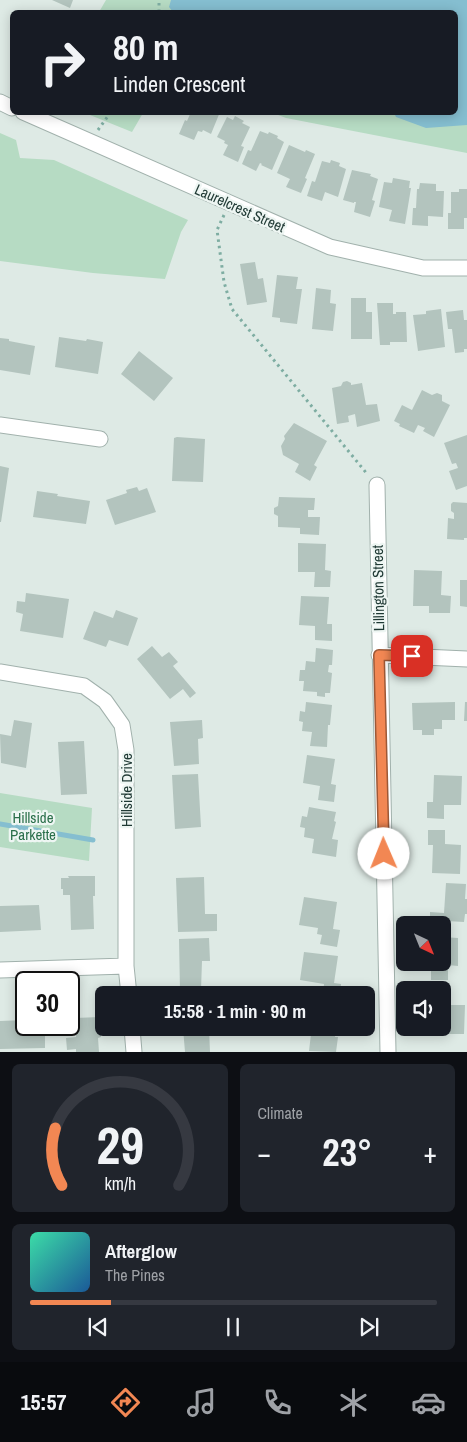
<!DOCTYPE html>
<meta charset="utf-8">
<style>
:root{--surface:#171b24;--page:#20242c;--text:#f1f3f6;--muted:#9ea1a6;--line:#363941;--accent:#f28753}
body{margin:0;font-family:"Archivo Narrow",sans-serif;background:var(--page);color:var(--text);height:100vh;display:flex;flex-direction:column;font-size:19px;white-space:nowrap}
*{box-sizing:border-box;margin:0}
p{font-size:16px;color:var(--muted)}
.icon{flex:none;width:28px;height:28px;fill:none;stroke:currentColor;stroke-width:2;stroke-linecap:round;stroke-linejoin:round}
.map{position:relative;height:1052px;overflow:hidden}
.drawer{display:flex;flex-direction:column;gap:12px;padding:12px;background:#0d0f14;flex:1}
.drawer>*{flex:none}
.guide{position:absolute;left:10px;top:10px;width:448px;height:105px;border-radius:8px;box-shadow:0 2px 12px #0003;background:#171b24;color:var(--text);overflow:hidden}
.needle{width:32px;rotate:137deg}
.buttons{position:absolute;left:396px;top:916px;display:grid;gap:10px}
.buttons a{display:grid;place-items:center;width:55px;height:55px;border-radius:8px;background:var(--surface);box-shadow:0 2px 12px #0003;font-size:25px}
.speed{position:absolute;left:15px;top:971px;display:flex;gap:10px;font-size:25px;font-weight:700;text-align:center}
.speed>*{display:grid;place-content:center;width:65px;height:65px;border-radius:50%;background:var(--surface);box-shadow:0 2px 12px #0003;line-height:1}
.speed .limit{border:2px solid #111;border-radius:8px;background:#fff;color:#111}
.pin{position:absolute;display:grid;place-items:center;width:42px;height:42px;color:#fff;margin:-21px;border-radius:10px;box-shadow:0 2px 8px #0006}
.me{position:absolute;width:55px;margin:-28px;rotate:359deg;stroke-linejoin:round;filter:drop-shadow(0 0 4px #0008)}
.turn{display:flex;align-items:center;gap:18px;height:105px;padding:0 20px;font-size:22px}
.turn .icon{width:65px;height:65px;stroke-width:2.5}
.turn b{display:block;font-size:35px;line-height:42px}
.big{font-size:38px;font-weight:700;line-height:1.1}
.drawer .card{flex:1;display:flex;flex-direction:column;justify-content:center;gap:8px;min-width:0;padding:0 18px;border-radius:8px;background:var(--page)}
.drawer .dial{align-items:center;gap:0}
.dial svg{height:130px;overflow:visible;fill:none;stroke:var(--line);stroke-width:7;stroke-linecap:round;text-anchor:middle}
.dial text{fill:var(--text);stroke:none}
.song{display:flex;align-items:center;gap:15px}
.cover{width:60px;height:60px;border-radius:8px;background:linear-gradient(135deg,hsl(160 70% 55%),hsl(210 70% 35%))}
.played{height:5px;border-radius:2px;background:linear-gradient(90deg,var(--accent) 20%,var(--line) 20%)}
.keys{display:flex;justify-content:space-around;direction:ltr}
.heat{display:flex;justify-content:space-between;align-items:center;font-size:28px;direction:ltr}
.drawer .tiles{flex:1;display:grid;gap:12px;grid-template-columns:1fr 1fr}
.card:last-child{grid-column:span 2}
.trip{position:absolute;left:95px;top:986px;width:280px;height:50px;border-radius:8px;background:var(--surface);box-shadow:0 2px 12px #0003;font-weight:700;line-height:50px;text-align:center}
.dock{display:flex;height:80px;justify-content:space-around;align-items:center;background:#090b0e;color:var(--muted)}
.dock .icon{width:35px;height:35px}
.dock .selected{color:var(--accent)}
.dock b{font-size:22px;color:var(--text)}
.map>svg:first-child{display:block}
.green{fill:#b6dbc3}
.water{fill:#85bed0}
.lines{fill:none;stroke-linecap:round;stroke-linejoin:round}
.stream{stroke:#85bed0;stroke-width:5}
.building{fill:#b3c4be}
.minor-casing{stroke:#a1b1ac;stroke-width:17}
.path{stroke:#7eada2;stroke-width:3;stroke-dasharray:2.5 4;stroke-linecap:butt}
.minor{stroke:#fff;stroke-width:15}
.route-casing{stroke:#9d5836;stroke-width:12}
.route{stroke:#f28753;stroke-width:9}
.labels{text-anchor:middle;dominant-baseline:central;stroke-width:4.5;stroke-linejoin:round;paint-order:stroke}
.street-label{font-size:15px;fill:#1f3934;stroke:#eef6f3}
.park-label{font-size:15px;fill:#2a6f4a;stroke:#eef6f3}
</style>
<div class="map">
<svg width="467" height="1052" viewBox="0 0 467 1052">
<rect width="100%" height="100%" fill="#deeae5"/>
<!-- green -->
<path class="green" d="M106,0H467V153L286,118L273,113L455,112V12H99Z
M85,113H143L132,132Z
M0,133L16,140L20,158L54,160L188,220L181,232L165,279L93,273L0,261Z
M0,793L92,808L89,861L0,847Z"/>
<!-- water -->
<path class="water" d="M171,0H467V125L426,128L396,117L394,113L455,112V12H173L169,7Z"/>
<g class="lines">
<!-- stream -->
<path class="stream" d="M0,824L93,840"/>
</g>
<!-- building -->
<path class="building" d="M52,0H73L70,8Z
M191,112H220L211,134L203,130L202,132L198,131L194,140L179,134L185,120L187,121Z
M235,116L244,121L242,123L250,127L241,146L244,147L238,162L223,155L228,145L224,143L225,141L217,137L227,117L233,120Z
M260,131L268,134L269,132L278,136L277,138L284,142L272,170L261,165L262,164L260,163L256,171L242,164L248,150L251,151Z
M289,145L305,152L306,150L315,154L305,178L307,179L301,193L286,187L290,179L277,173Z
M331,160L340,163L339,166L346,169L338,197L325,192L322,201L307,196L312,181L315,182L322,161L330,163Z
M352,170L371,174L370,176L378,179L372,200L375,201L370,217L354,212L356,202H354V203L343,200Z
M393,178L410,181L409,188H411L405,224L389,221L392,210L379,207L384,182L392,183Z
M420,183L436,184V191H444L443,217L428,216V226L412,225L413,208H416L417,189H419Z
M459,189H467V218H464V229H448V213H451V192H459Z
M255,262L258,279L263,278L267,302L247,305L240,264Z
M277,275L298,277L296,289H302L297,324L280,322V318L272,317Z
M316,288L331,290L330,303L336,304L333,331L312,329Z
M351,298H366V312H372V339H351Z
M377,303H393V314H396V312H406L407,342H390V345H380Z
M441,309L445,347L418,351L413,315L426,314V311Z
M463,310L464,320H467V349H464V352L455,353L452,329H448L446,312Z
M59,337L86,341L87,339L103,342L98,374L55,367Z
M0,338L9,339V341L35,346L30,375L0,370Z
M139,351L173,378L154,401L121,374Z
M347,381L351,383V385L362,383L366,405L377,404L380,421L357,427L355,414L348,416L349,422L337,424L332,388L341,386L343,382Z
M422,390L432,395L437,393L442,395V401L450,405L434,437L423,431L425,428L418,425L414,433L399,426L400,424L394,421L402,405L412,410Z
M294,423L327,441L314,465L317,467L310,481L295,472L299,464L283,455L281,446L285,439L284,436Z
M467,435V486L456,490L449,471L458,468L456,463L452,464L444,443Z
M177,437L205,439L203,482L172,481L174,438Z
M0,466L9,468L1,522H0Z
M137,487L139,491L147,488L156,512L115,525L106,500L127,493L126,490Z
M37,491L58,494L57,496L90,501L86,524L33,517Z
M279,497L315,498L314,510H308V517H320L319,535L300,534V528L278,527V516L274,514V508L278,506Z
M453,502L467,503V538H464V540L447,539L448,518L454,519V513L451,511V504Z
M298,543L326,544L325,570L331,571L330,587H314L315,572H298Z
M414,570L442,571L441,595L451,596L450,613H429V606H413Z
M460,580H467V607L460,606Z
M26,593L69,599L63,638L20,631L23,614L16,612L17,601L25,602Z
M301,596L329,597L327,624H332V641L315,640V626L299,625Z
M116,610L138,618L128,646L109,640L106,647L83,639L94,611L113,618Z
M152,646L162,657L169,652L178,662L173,666L196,693L190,698L183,689L170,699L137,659Z
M316,648L333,650L332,665H329L328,672L332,673L330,693H325V697L317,696V692L303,691L304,681H299L300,670H305L306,661L315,662Z
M306,702L332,705L330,725H328L327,747L310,746L312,732L302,731L303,722L299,721L300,711L305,712Z
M455,702V720H442V729H434V735H422V730H413L412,703Z
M465,702H467V721H464Z
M14,720L32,723L26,768L1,763L0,734L11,736Z
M202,720L203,738L198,739L199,764L174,766L170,722Z
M84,741L87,794L61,795L58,742Z
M307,755L335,759L331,784L336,785L334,802L318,800L320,786L303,783Z
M198,774L201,827L175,829L172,775Z
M434,775L462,776L461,805H444V819L427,818V802H433Z
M309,807L336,812L334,821L336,822L332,839L338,840L336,857L312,853L314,839L304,837L305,828L300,827L302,816L307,817Z
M428,830H445V844L461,845L460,874L432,873L433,845H428Z
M68,876H95V896H93L94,929L71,930L70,895H63V889H61V878H69Z
M204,877L205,914H217V931L178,932L176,878Z
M446,883L466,884L465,899H467V914H465L464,922L447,921V929L442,928V925H430V912L444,913Z
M304,897L337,902L333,929L340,930L337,947L320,944L322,935L317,934L318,928L299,925Z
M39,905L41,930L0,932V906Z
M442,937L458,938V966L448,965V980H431V962H442Z
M209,938L210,961H202L201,990L180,991L179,939Z
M304,952L338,956L334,983L341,984L340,995H323L324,984L300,980Z
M442,990H449L448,1005H465L464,1034H436V1028H442Z
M100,1017L101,1037L98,1038L99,1052H76V1049L67,1050L66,1038L76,1037L75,1018Z
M26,1020V1025H45V1048L0,1049V1021Z
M183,1028H209L210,1052H185Z
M308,1028H339V1030L336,1029L335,1037H338L336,1052L309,1051L311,1034L308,1033Z"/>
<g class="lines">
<!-- minor casing -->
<g class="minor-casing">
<path id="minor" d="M0,102L12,108
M23,112L330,247L423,268H467
M0,425L100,439
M377,485L388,1052
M379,655L467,659
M0,672L84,686L105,701L122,725L126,750V966L129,995
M0,970L126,966
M132,1028L134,1052"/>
</g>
<!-- path -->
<path class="path" d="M159,12V0
M98,130L111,112
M224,215L217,230L224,282L232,309L368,475"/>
<!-- minor -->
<use href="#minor" class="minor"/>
</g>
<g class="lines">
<!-- route casing -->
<g class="route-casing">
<path id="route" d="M384,854L379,655L412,656"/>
</g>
<!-- route -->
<use href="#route" class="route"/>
</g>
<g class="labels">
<!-- street labels -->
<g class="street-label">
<text transform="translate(240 208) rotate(24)">Laurelcrest Street</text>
<text transform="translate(378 588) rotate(-91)">Lillington Street</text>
<text transform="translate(126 790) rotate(-90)">Hillside Drive</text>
</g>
<!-- park labels -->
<g class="park-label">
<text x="33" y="817">Hillside<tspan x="33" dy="17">Parkette</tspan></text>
</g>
</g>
</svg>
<div class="buttons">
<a><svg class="needle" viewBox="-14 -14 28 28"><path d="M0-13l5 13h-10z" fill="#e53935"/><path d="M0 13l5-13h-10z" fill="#9ea1a6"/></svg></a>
<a><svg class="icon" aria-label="sound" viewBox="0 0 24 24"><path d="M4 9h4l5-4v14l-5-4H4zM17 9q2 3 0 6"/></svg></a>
</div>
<div class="speed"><div class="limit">30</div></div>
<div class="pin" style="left:412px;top:656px;background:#d93025"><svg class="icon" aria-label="arrive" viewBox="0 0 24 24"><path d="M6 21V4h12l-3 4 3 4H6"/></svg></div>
<svg class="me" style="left:384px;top:854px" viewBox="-20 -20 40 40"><circle r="19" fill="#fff"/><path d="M0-13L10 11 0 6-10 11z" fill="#f28753"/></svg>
<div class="trip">15:58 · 1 min · 90 m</div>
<div class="guide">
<div class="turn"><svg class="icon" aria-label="right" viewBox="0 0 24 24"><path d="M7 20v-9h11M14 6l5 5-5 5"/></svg><div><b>80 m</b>Linden Crescent</div></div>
</div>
</div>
<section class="drawer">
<div class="tiles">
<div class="card dial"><svg viewBox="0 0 100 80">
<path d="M14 69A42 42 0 1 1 86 69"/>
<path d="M14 69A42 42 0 0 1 10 34" stroke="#f28753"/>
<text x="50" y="56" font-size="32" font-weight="700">29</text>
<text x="50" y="72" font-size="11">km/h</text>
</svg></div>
<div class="card"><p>Climate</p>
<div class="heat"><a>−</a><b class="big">23°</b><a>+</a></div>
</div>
<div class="card">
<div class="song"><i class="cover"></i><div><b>Afterglow</b><p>The Pines</p></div></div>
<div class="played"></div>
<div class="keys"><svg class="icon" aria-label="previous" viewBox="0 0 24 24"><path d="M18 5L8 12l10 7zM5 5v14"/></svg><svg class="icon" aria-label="pause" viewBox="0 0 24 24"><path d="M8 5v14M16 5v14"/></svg><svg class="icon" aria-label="next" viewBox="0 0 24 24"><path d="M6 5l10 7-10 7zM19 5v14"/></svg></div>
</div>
</div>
</section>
<nav class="dock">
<b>15:57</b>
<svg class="icon selected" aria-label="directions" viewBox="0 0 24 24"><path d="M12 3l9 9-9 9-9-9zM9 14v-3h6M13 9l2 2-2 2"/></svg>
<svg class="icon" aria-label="music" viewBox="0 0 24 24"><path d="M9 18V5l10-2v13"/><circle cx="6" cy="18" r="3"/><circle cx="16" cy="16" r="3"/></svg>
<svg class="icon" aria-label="phone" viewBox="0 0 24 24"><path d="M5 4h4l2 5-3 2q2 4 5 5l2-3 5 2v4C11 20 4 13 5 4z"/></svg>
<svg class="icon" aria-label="climate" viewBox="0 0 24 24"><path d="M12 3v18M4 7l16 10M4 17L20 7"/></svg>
<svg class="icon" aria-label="car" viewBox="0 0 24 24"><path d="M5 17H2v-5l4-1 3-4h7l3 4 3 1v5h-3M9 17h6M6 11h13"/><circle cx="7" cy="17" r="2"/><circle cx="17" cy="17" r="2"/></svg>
</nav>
